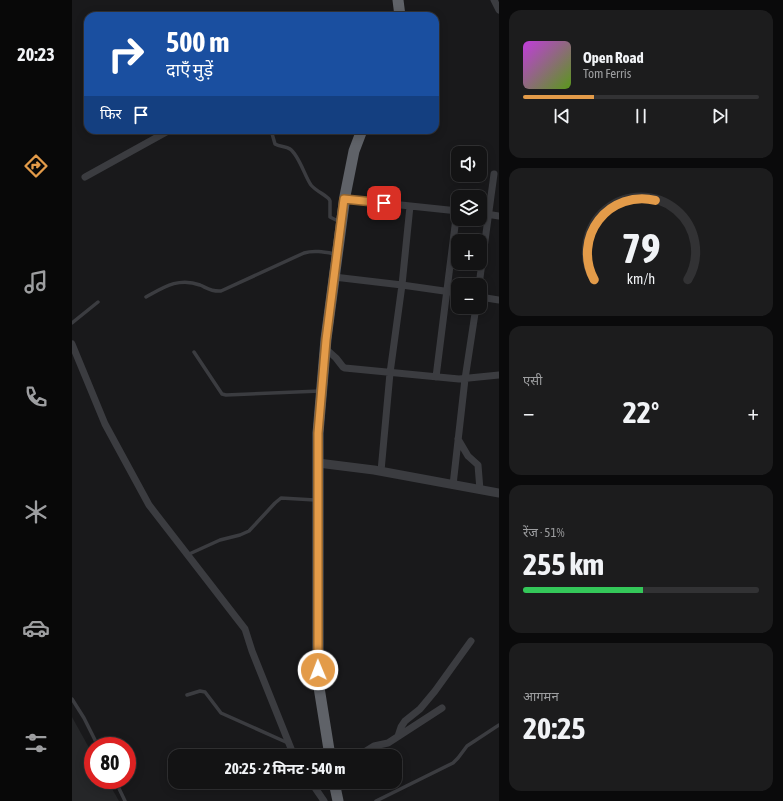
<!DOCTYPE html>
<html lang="hi">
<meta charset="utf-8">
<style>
:root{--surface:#131314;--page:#1c1c1d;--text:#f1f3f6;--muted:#9d9ea0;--line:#323234;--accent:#e39b49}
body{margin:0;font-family:"Asap Condensed","Noto Sans Devanagari",sans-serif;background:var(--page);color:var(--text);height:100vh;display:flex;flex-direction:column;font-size:15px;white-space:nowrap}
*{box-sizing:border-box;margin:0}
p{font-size:13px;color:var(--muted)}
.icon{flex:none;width:22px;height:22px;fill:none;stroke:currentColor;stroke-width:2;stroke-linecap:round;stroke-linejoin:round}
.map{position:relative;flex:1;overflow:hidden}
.details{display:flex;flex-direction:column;gap:10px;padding:10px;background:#0a0a0b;width:284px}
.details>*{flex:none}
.banner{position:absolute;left:12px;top:12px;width:355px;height:122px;border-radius:12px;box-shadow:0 2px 10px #0003,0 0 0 1px var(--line);background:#1a4fa0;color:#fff;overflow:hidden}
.controls{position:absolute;left:379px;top:146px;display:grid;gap:8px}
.controls a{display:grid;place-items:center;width:36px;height:36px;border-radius:8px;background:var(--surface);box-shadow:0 2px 10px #0003,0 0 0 1px var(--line);font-size:20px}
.speed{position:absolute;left:12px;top:737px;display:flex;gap:8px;font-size:20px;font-weight:700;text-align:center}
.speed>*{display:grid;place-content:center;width:52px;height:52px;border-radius:50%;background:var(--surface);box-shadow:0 2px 10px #0003,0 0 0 1px var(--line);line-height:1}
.speed .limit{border:6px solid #d22;background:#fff;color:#111}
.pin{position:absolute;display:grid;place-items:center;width:34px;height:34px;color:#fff;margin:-17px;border-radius:8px;box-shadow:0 2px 6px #0006}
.me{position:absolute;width:44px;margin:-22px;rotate:359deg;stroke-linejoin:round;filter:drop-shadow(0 0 3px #0008)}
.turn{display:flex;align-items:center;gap:14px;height:84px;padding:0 16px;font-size:18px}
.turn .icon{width:52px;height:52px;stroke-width:2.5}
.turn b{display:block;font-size:28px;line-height:34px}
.then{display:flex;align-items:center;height:38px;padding:0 16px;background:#0003;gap:8px;font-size:15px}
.big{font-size:30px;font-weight:700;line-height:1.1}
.details .card{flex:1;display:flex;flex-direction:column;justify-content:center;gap:6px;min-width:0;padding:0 14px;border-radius:12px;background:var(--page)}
.details .dial{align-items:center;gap:0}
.dial svg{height:104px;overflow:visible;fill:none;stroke:var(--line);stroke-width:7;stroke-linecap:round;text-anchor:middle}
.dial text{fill:var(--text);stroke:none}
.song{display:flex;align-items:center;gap:12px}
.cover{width:48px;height:48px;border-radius:6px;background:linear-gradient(135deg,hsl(290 70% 55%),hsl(90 70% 35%))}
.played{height:4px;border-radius:2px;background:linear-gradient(90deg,var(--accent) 30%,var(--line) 30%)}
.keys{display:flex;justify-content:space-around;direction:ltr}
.heat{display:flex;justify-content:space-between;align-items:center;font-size:22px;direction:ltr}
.charge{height:6px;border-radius:3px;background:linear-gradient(90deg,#34c759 51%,var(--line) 0)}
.trip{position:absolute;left:96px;top:749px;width:234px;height:40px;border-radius:12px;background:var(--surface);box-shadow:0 2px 10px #0003,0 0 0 1px var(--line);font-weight:700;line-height:40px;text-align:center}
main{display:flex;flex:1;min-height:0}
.tab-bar{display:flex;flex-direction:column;width:72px;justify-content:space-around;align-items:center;background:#080808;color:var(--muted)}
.tab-bar .icon{width:28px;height:28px}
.tab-bar .current{color:var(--accent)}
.tab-bar b{font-size:18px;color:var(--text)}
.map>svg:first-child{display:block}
.built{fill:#252628}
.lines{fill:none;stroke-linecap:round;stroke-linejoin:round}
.service{stroke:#3b3c40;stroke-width:3.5}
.minor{stroke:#3b3c40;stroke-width:7}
.tertiary{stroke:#3b3c40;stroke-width:9}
.trunk{stroke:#5f6268;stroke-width:11}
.route-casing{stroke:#94652f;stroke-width:10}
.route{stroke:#e39b49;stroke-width:7}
</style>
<main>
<nav class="tab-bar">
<b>20:23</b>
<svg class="icon current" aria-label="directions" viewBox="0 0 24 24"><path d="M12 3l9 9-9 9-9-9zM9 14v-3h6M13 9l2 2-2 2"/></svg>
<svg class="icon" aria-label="music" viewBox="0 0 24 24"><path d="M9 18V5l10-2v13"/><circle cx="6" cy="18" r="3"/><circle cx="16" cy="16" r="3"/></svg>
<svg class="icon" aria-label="phone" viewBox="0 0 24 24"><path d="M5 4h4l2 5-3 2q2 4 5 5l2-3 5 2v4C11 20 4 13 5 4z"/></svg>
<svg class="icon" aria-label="climate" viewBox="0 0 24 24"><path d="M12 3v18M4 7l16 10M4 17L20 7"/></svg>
<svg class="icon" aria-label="car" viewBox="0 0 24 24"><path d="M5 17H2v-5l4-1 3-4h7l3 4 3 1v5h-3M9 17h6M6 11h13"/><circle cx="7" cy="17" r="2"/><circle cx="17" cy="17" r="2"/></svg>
<svg class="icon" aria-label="filters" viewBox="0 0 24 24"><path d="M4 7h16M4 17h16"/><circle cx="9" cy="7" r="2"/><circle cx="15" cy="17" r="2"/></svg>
</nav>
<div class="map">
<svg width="427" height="801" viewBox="0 0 427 801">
<rect width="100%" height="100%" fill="#19191b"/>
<!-- built -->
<path class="built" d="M0,717L21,755V780H35L47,801H0Z"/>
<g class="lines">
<!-- service -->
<path class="service" d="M199,130L203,144C208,147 214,146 218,149C227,155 233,177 239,185C244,191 252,194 257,199L258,201V217L268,222
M74,297C92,287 107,277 128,285C135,288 140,292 149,291L232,253C242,250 252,252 263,254
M0,323L26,302
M122,352L150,394L154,395L248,391
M115,555L148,540L168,535L177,531L203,503L209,498L243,500
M115,695L128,691L133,692L149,713L216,743
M0,699L12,718L26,746
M43,780L53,801
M304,801L381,763L386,758L395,746L427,725"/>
<!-- minor -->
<path class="minor" d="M422,0L427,10
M13,177L98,130
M272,199L386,211
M408,213L427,216
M262,277L330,285L386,293
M407,285L422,174
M408,297L427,300
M0,344L33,424L77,505L173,629L180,651L222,756
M254,349L264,358L271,367L273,368L387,379L427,375
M364,377L385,210
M386,439L396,456L406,465L408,490
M309,471L318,373L330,285L338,206
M381,485L393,379L404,307
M326,736L329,727L333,721L348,709L363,691L399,641
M286,756L302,746L316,743L370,708
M239,782L252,801"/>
<!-- tertiary -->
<path class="tertiary" d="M246,463L302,470L427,493"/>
<!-- trunk -->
<path class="trunk" d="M326,0L328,16
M258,756L246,681V433L254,339L273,196L282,151L290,130
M262,782L266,801"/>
</g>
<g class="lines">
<!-- route casing -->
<g class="route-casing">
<path id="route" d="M246,670V433L254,340L272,199L312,203"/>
</g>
<!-- route -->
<use href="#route" class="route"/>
</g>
</svg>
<div class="controls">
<a><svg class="icon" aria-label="sound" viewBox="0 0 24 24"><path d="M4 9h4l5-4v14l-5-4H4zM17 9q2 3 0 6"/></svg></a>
<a><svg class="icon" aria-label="layers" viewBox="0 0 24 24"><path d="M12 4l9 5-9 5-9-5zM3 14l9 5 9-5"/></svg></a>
<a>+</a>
<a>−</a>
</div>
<div class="speed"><div class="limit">80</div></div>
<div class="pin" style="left:312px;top:203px;background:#d93025"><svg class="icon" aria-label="arrive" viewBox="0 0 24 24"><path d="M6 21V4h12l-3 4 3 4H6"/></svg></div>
<svg class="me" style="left:246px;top:670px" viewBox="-20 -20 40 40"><circle r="17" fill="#e39b49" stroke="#fff" stroke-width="3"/><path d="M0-11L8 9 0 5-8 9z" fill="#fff"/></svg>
<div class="trip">20:25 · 2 मिनट · 540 m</div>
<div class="banner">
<div class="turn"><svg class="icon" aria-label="right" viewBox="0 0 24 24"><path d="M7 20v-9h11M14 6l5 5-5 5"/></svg><div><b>500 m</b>दाएँ मुड़ें</div></div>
<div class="then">फिर<svg class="icon" aria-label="arrive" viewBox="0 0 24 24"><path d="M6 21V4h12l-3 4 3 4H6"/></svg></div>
</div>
</div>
<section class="details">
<div class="card">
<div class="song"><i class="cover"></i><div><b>Open Road</b><p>Tom Ferris</p></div></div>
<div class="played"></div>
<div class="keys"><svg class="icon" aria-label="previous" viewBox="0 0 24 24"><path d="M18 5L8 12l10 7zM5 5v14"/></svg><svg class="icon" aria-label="pause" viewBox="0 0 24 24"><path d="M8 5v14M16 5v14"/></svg><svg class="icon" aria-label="next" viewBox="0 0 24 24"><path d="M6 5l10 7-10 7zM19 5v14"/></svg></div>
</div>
<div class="card dial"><svg viewBox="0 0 100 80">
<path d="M14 69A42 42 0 1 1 86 69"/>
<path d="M14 69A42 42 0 0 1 61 8" stroke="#e39b49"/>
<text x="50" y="56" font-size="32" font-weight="700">79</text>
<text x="50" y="72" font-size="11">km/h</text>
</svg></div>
<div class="card"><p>एसी</p>
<div class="heat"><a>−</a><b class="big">22°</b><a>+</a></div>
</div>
<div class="card"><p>रेंज · 51%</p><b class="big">255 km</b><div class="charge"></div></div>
<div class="card"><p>आगमन</p><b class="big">20:25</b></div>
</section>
</main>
